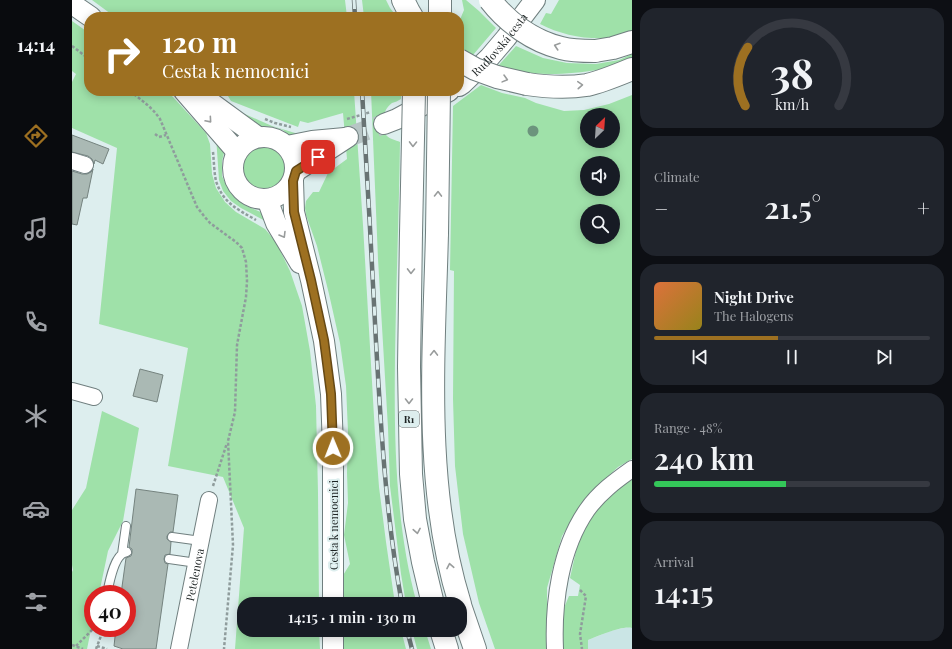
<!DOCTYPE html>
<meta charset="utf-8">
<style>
:root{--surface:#171b24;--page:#20242c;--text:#f1f3f6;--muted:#9ea1a6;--line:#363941;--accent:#9d7021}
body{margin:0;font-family:"Playfair Display",serif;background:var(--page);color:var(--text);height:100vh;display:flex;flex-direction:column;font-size:15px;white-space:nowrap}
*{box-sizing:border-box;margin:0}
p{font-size:13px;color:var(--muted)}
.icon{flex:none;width:22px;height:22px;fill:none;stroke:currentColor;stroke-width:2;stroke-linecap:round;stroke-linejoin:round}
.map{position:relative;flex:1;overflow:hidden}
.drawer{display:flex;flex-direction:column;gap:8px;padding:8px;background:#0d0f14;width:320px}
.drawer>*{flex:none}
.guide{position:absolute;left:12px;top:12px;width:380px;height:84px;border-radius:16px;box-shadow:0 2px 10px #0003;background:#9d7021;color:#fff;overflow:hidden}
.needle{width:26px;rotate:25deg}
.buttons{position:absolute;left:508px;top:108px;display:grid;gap:8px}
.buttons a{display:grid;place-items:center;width:40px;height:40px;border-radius:50%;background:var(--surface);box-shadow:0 2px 10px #0003;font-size:20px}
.speed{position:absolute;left:12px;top:585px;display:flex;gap:8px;font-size:20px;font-weight:700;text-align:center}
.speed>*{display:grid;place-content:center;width:52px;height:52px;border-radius:50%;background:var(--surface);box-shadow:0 2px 10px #0003;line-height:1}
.speed .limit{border:6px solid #d22;background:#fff;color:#111}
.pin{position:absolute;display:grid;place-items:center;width:34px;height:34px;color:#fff;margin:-17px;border-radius:8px;box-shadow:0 2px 6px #0006}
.me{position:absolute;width:44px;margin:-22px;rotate:359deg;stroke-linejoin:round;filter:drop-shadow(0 0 3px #0008)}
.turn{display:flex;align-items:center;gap:14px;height:84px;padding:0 12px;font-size:18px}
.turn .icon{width:52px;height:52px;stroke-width:2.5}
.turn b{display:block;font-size:28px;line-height:34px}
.big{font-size:30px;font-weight:600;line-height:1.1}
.drawer .card{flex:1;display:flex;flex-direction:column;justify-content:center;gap:6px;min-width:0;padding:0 14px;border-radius:16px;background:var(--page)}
.drawer .dial{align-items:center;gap:0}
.dial svg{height:104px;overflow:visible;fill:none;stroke:var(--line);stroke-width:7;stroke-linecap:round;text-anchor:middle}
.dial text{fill:var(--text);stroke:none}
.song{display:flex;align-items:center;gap:12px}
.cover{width:48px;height:48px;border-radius:6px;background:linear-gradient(135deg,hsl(20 70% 55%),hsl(50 70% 35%))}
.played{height:4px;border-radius:2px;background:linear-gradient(90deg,var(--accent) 45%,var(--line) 45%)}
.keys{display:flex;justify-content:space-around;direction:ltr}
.heat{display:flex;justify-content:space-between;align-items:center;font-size:22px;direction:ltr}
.charge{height:6px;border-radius:3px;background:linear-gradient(90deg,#34c759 48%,var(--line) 0)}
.trip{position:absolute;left:165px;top:597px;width:230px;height:40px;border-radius:16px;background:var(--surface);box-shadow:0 2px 10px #0003;font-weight:600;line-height:40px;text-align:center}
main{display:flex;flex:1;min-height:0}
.menu{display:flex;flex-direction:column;width:72px;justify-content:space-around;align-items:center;background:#090b0e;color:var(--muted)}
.menu .icon{width:28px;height:28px}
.menu .current{color:var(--accent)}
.menu b{font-size:18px;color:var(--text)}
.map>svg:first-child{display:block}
.built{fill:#cae5e5}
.green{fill:#9fe1a9;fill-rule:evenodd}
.building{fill:#aab9b4;stroke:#75837f}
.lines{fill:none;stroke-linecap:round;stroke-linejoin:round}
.tertiary-tunnel{stroke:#b7c5c5;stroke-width:20;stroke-dasharray:20 10;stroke-linecap:butt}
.service-casing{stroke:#707f7f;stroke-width:10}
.minor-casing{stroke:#707f7f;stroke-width:18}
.tertiary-casing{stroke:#707f7f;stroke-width:22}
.motorway-casing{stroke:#707f7f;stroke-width:24}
.path{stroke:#8f9c9c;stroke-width:2.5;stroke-dasharray:3 2;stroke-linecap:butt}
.service{stroke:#fff;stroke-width:8}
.minor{stroke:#fff;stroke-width:16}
.tertiary{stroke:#fff;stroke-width:20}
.motorway{stroke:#fff;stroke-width:22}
.rail-casing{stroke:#687373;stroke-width:4.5}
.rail{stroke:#dee;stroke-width:3;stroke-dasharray:9;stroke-linecap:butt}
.motorway-bridge-casing{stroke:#707f7f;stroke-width:24;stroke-linecap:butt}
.motorway-bridge{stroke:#fff;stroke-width:22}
.tree{fill:#6c947d}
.oneway{stroke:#999c9c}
.route-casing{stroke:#664915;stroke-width:10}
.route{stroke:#9d7021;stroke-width:7}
.labels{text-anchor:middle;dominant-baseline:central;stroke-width:4;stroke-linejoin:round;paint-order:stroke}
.shield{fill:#dee;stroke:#576060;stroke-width:1}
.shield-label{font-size:10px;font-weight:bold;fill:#1d2323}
.street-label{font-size:11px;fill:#1d2323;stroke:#dee}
</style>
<main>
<nav class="menu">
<b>14:14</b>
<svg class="icon current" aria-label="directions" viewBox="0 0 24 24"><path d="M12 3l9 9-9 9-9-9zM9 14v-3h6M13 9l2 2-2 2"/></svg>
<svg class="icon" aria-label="music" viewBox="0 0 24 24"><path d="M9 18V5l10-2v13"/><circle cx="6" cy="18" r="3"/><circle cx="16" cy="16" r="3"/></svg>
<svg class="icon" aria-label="phone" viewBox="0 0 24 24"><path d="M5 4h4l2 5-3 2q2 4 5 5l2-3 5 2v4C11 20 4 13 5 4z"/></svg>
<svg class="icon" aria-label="climate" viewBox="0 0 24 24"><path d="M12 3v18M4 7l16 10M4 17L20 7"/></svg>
<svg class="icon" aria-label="car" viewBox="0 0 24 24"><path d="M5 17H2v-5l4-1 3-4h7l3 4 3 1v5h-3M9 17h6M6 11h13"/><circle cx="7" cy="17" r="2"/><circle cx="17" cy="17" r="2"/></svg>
<svg class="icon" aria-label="filters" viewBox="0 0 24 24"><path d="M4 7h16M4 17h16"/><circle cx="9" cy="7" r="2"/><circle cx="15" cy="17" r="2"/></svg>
</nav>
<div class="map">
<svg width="560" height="649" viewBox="0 0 560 649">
<rect width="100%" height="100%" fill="#dee"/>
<!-- built -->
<path class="built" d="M556,627L560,628V649H516V640L539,631Z"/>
<!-- green -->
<path class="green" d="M20,0H273L275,17H43Z
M290,0H314L318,8L325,17H292Z
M390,0H394L407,11L424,28L401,55L387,47V22L392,10Z
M487,0H560V31C555,33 550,36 545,37C520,41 491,36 468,24L474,13L479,14Z
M0,21L17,33V91H95L101,97L134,133L138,144L140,174L144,188L153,202L164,212L193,229L204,242L218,271L230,306L238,351L244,406L246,493L247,604H172V630H247L248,649H163L172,528L151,477L96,466L116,348L27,324L45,148L0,128V82L4,74L0,71Z
M444,46L471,58L495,63L524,64L547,60L560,54V57C549,62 537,68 525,70C502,74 467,76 444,71C438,69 432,67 426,66Z
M409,85L430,93L453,98L464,103L492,111L512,110L537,104L560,95V459L546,467L513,498L490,536L475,588V642L476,649H423L407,603L391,534L383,466L381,399L382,271L378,270L381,106ZM515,115H541V141H515ZM515,163H541V189H515ZM515,211H541V237H515Z
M153,91H282L291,225L303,434L307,487L314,542L323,604H270V577L278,564L272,535L276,503L275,473L276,432L274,386L268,343L257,294L245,246L234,215L233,208L234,201L241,192H247L256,173L275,159L271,113L236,123L228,121L226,127L159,101Z
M299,91H329V99C326,101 323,102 320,103C311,109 307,126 314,135C317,139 324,140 328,142C327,213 324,285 323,357C322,439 323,524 345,604H334L329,574L318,486L316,428L306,259Z
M166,111L200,126L233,136L221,137L216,135L211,130L202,127L187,126Z
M144,136L149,142L152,153L150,161V176L155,187L163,198L172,205L191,213L197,223L169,208L159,201L151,191L147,180Z
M168 168a23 23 0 1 1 46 0a23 23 0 1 1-46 0Z
M30,411L67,428L51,521L36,551L27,594H21V620L15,649H0V572L1,570L0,565V510L14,488Z
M560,478V628C551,625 526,636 516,640V649H489V615L497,596H506L508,585L498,578L507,538L518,519L541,491Z
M269,630H329L334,649H270Z
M340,630H353L359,649H345Z"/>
<!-- building -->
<path class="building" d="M0,135L37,149L31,164L23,160L22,164L20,159L16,156L0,152Z
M21,169L15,198H11L5,225L0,224V171L10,174H15L19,172Z
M68,369L91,375L85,402L61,396Z
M64,489L106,495L101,532H98L95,536V539L99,542L98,554L93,555L92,559L93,563L96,564L84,649H51L42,646L44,628H55V594H49L54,558L59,556L60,553V549L57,547Z"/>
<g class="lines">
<!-- tertiary-tunnel -->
<path class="tertiary-tunnel" d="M276,137L312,124"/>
<!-- service casing -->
<g class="service-casing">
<path id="service" d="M100,537L129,541
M50,554L54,526
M97,559L125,563
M35,594C37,584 41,562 49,555C51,553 53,553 55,552"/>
</g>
<!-- minor casing -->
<g class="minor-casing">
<g id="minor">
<path d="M0,161L13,165"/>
<path d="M0,391L22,397"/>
<path id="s1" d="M107,649L137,500"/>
<path d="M483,649C481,603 488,549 515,510C527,493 543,481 560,469"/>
</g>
</g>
<!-- tertiary casing -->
<g class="tertiary-casing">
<g id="tertiary">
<path d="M0,4L19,17"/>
<path id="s2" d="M387,86L390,84L417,58L434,38L463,0"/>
<path d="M112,91L165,152"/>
<path d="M123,91L186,137"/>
<path d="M312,124L325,119L377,91"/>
<circle cx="192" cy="168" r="31"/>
<path d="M215,146L240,141L273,138"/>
<path d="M224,171L276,137"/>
<path d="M221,181L222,212L239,280L252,341L259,394L261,448V604"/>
<path d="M195,199L204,223L228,263"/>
<path d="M261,649V630"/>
</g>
</g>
<!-- motorway casing -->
<g class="motorway-casing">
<path id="motorway" d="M331,0L337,12L340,17
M368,17V0
M523,51L541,48L560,42
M455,84C475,87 496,88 515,85C528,82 548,74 560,69
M339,233L337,367L339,474L343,519L351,562L361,604
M365,233C362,355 351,486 388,604
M388,605L403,649
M369,630L375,649"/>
</g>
<!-- path -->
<path class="path" d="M0,46L17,59
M58,91C69,100 80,107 88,119L125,207L132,216L138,223L164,242L170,248L174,262L175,281L174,297L165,345L163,412L156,441L161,545L152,649
M193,119L203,123L219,127
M275,119L299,112
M83,134L87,137L94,135
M141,152C142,161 142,172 144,181C151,203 165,209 184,220
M141,486L155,443
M508,590L514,596L508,634L510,649
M0,645L11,649
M4,646L22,628
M25,646L35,649
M24,649L32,628"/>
<!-- service -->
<use href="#service" class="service"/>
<!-- minor -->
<use href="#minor" class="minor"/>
<!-- tertiary -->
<use href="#tertiary" class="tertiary"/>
<!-- motorway -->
<use href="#motorway" class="motorway"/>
<!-- rail casing -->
<g class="rail-casing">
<path id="rail" d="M282,0L283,17
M290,91C295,175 300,258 304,342C309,430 314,518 330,604
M335,630L340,649"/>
</g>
<!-- rail -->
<use href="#rail" class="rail"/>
<!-- motorway-bridge casing -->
<g class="motorway-bridge-casing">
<path id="motorway-bridge" d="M418,0C436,23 461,41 489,48C500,51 512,51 523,51
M387,60L403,69L425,77L455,84
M339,233L342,91
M365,233L367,91"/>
</g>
<!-- motorway-bridge -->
<use href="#motorway-bridge" class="motorway-bridge"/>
</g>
<!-- trees -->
<circle class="tree" cx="461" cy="131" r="5.5"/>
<!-- one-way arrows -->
<defs><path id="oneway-chevron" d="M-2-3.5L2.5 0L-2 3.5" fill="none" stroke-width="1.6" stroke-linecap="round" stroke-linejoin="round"/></defs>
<g class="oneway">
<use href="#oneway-chevron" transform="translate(485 46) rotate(-162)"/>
<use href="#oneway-chevron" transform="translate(433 79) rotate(15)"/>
<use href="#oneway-chevron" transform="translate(508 85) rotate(-4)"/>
<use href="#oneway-chevron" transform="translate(137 120) rotate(49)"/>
<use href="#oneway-chevron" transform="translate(341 144) rotate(91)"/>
<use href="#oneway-chevron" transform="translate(366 194) rotate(-89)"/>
<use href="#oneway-chevron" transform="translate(211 235) rotate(59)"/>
<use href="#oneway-chevron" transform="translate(339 271) rotate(91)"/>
<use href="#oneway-chevron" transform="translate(362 353) rotate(-89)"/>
<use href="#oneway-chevron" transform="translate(337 401) rotate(90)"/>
<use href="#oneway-chevron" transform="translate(345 531) rotate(80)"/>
<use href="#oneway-chevron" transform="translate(378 566) rotate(-101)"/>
</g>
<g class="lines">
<!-- route casing -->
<g class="route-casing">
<path id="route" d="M246,157L224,171L221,181L222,212L239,280L252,340L259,394L261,448"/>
</g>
<!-- route -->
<use href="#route" class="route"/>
</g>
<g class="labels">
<!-- shield labels -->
<rect class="shield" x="327" y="411" width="20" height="16" rx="3"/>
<g class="shield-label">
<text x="337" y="419">R1</text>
</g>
<!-- street labels -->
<g class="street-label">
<text stroke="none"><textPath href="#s2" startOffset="58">Rudlovská cesta</textPath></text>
<text transform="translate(261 525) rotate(-90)">Cesta k nemocnici</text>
<text stroke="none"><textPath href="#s1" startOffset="76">Petelenova</textPath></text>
</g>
</g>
</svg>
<div class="buttons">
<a><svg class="needle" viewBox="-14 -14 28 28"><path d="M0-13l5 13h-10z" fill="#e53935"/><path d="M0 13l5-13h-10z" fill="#9ea1a6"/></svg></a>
<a><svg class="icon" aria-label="sound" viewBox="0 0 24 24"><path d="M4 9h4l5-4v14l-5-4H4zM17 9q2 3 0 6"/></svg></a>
<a><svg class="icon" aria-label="search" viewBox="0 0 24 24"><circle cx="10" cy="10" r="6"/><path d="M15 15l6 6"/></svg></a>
</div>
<div class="speed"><div class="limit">40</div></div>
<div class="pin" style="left:246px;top:157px;background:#d93025"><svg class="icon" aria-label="arrive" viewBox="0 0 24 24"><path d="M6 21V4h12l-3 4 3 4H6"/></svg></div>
<svg class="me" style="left:261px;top:448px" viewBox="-20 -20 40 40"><circle r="17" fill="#9d7021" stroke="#fff" stroke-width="3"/><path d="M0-11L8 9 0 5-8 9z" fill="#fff"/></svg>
<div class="trip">14:15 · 1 min · 130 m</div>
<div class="guide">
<div class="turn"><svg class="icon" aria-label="right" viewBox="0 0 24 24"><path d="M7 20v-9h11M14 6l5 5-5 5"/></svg><div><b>120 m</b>Cesta k nemocnici</div></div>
</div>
</div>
<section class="drawer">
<div class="card dial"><svg viewBox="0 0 100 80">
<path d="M14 69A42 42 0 1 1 86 69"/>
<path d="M14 69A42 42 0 0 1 16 24" stroke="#9d7021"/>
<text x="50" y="56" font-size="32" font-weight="700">38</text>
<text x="50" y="72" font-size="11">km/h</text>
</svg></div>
<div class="card"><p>Climate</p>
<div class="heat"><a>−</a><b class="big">21.5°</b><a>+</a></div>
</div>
<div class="card">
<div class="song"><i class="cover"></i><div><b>Night Drive</b><p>The Halogens</p></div></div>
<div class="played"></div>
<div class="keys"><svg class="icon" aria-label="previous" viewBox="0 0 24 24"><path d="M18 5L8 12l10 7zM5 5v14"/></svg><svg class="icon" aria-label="pause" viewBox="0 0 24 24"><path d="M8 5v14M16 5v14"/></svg><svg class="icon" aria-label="next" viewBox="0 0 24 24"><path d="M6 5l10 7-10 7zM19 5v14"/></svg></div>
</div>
<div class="card"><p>Range · 48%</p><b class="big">240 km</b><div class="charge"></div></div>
<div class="card"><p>Arrival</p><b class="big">14:15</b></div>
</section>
</main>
